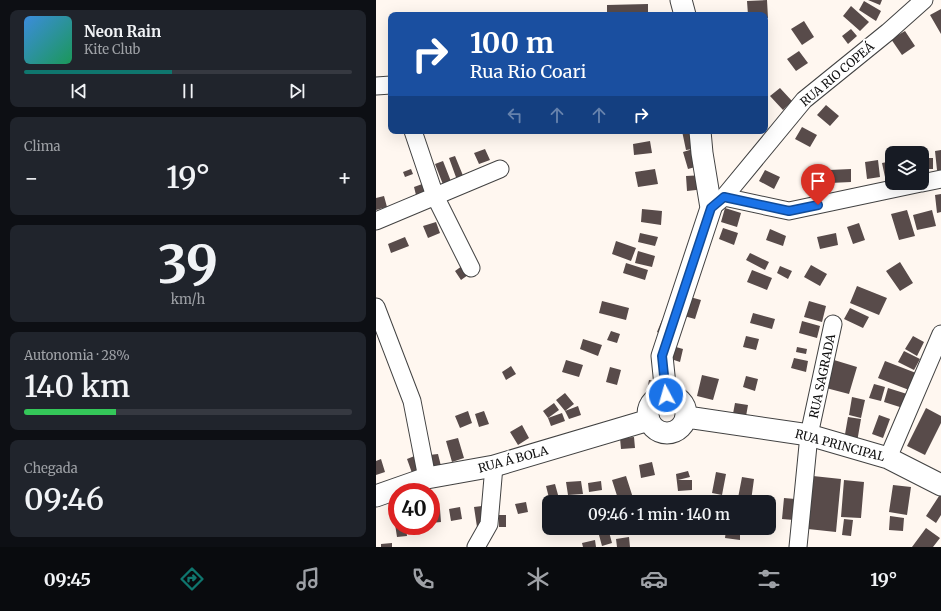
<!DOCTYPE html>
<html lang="pt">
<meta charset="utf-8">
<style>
:root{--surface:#171b24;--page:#20242c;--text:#f1f3f6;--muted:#9ea1a6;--line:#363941;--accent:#0f766e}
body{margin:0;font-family:Merriweather,serif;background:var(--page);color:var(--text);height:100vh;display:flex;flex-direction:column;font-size:15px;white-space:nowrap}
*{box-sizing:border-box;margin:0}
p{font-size:13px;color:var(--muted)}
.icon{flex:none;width:22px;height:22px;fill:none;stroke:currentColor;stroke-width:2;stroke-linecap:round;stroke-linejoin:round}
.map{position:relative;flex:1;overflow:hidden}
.side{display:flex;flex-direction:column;gap:10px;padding:10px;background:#0d0f14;width:376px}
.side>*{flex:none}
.guide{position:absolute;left:12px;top:12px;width:380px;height:122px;border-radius:8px;box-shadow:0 4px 16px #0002;background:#1a4fa0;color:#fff;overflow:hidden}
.tools{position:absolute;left:509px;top:146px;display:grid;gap:8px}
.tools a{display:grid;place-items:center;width:44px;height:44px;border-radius:8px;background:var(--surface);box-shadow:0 4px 16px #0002;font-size:20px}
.speed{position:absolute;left:12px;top:483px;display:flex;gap:8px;font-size:20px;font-weight:700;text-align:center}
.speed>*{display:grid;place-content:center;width:52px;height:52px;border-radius:50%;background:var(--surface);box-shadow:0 4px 16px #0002;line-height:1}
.speed .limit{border:6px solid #d22;background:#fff;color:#111}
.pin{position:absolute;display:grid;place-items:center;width:34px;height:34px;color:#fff;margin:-41px -17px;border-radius:50% 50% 50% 0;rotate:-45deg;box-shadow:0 0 4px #0007}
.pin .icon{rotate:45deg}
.me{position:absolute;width:44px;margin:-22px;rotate:354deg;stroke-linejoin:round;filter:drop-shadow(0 0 3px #0008)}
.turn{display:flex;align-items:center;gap:14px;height:84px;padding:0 16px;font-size:18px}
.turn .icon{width:52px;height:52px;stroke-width:2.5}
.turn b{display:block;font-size:28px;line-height:34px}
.lanes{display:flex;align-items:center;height:38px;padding:0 16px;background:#0003;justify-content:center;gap:20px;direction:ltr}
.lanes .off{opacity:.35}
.big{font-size:30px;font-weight:600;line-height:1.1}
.side .widget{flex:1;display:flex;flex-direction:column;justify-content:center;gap:6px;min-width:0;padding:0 14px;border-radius:8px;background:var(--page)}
.side .dial{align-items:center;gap:0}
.dial b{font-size:52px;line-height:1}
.song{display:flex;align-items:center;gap:12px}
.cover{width:48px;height:48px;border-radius:6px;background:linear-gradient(135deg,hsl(210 70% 55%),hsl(150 70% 35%))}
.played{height:4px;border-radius:2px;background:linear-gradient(90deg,var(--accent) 45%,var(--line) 45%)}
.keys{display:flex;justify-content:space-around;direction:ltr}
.heat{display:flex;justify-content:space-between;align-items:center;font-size:22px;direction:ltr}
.charge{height:6px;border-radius:3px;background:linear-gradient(90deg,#34c759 28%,var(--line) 0)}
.trip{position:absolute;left:166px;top:495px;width:234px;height:40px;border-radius:8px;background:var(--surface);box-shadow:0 4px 16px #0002;font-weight:600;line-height:40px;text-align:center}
.tabs{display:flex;height:64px;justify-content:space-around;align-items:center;background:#090b0e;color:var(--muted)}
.tabs .icon{width:28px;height:28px}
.tabs .current{color:var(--accent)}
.tabs b{font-size:18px;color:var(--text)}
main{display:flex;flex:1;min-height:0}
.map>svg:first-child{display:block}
.building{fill:#584b4a}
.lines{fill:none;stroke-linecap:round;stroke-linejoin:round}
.minor-casing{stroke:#424242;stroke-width:19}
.tertiary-casing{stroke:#424242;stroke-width:23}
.minor{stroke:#fff;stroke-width:17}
.tertiary{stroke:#fff;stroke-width:21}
.route-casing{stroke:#114b97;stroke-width:10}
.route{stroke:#1a73e8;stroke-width:7}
.labels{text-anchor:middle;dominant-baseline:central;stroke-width:4;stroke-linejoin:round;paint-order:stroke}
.street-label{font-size:12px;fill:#0f0f0f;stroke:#fff}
</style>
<main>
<section class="side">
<div class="widget">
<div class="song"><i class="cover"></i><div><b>Neon Rain</b><p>Kite Club</p></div></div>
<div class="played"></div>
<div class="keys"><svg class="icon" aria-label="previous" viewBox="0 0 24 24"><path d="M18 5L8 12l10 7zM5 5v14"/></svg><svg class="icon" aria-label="pause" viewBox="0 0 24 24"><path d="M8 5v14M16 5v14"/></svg><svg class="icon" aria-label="next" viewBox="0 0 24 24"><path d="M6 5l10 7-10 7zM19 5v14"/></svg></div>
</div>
<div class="widget"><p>Clima</p>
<div class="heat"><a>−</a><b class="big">19°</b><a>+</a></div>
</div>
<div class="widget dial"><b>39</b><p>km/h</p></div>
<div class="widget"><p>Autonomia · 28%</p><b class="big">140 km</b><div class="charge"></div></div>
<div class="widget"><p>Chegada</p><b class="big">09:46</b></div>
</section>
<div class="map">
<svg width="565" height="547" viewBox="0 0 565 547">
<rect width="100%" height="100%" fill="#fff7f0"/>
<!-- building -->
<path class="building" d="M391,0L392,18H389V15H372L371,1Z
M492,0H506L504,5Z
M488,1L505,11L500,21L483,10Z
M272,4V15H231V5Z
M475,6L493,22L484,31L467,16Z
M565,9V34L554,15Z
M428,21L438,37L426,45L415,29Z
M475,29L481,36L472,44L466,36Z
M529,31L539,46L526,55L515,39Z
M423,51L432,63L420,71L411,59Z
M404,88L416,101L407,110L394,96Z
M450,105L463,116L454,126L441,115Z
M426,127L441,135L434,147L419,139Z
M306,131H316L323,166L312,169L307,152L317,149L310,150Z
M274,141L276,153L258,155L257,144Z
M109,149L114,160L103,164L98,153Z
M565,150V170H561L559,151Z
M79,156L88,178L81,180L73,158Z
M546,158H557V169H546Z
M502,160L504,177L491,179L489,162Z
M67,161L76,184L68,187L59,164Z
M516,161V176L509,177L506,163Z
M35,169L37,174L29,177L27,172Z
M279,169L282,184L262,187L259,172Z
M475,169V182L454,183L453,170Z
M389,170L404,177L398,189L383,181Z
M328,175L329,189L311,191L310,176Z
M49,183L52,192L40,195L38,187Z
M565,194V212L561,213L559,195Z
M8,196L11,207L0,210V198Z
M349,208L365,213L361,227L345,222Z
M266,209L286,211L285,225L265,222Z
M531,210L539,236L523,240L515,214Z
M556,210L560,226L541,230L537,215Z
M60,222L64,233L52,238L47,226Z
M483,223L489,240L477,244L471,227Z
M347,228L362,233L358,245L343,239Z
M394,229L410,236L407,246L390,240Z
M264,233L282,237L279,246L262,242Z
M460,233L462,245L444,249L441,237Z
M29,237L33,246L15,253L12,244Z
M240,241L260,248L255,261L236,254Z
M262,251L279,256L276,267L259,263Z
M374,253L393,262L389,270L370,260Z
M524,262L537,283L524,291L510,271Z
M250,263L272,270L269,280L247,273Z
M435,265L451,274L444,286L428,277Z
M86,266L92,275L85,280L79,271Z
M404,266L416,271L412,279L401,273Z
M376,270L396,278L391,290L371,282Z
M481,286L511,298L503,315L474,303Z
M314,297L325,300L319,319L308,316Z
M226,301L253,308L250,320L223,313Z
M433,301L450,306L446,322L428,317Z
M474,308L493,317L487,328L468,319Z
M377,313L399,319L396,329L374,323Z
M286,320L295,324L290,336L281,332Z
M426,321L444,326L441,338L423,333Z
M235,331L244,334L241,343L231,340Z
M370,336L383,339L380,350L367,347Z
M537,336L548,342L541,356L529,349Z
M207,339L226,345L222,356L204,349Z
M293,345L307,349L304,362L289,357Z
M421,347L431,349L430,354L420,352Z
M528,351L544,359L538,370L522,362Z
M418,358L432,361L430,372L415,368Z
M190,360L207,365L203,377L186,372Z
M458,360L481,367L473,394L450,388Z
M509,361L540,373L533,390L502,378Z
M135,366L140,374L130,380L126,372Z
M234,367L245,370L241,385L230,382Z
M326,375L343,379L337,400L321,396Z
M370,376L382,379L379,391L367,387Z
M273,380L281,381L279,392L271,390Z
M498,384L509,387L505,401L493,398Z
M512,388L531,394L527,408L508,402Z
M189,393L198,404L189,411L180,400Z
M476,397L489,400L485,418L473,415Z
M178,403L183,410L172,418L186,413L189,421L175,426L172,418L167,411Z
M359,403L372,405L369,422L356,419Z
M202,406L205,415L193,419L189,411Z
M550,408L565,416V423L549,455L531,446Z
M92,411L96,423L84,428L79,416Z
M108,411L113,424L103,427L99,414Z
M503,415L514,419L507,438L496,434Z
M472,417L485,419L481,442L468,440Z
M146,425L153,438L142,445L134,432Z
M258,437L259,448L245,449L244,438Z
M82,438L88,458L76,462L70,441Z
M62,454L65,466L56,468L53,455Z
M41,455L46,469L36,473L31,459Z
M5,459L9,472L0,475V461Z
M276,462L279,475L265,478L263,465Z
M312,471L314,477L302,480H316V490L302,491L300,474Z
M340,472L350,474L346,495L336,493Z
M250,476L258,501L243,502L236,480Z
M437,476L465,479L460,532L432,529Z
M366,477L378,479L375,501L362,498Z
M468,480L488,482L485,518L465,517Z
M205,481L207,494L192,495L190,482Z
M225,481L226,490L213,492L212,483Z
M179,484L184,502H174L170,486Z
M517,485L535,487L531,515L513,512Z
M565,493V515L560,523L550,516Z
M408,498L419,499L418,520L406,519Z
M150,502L152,512L142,514L139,504Z
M106,506L109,525L101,527L98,507Z
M84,507L86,519L75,521L73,509Z
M64,509L65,522L55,523V510Z
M123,515H130V527H123Z
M514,516L528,518L527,531L513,530Z
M468,519L477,520L475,536L466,535Z
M21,523V526H30L31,536L21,537L19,524Z
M38,526H50V531L39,533Z
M550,528L564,538L557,547H536Z
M350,530L364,531V540L349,538Z
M233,532L236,543L226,546L223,535Z
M253,537L254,547H241L240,539Z
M219,540L220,547H207L206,543Z
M16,543V547H5V544Z"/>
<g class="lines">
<!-- minor casing -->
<g class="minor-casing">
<path id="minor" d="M0,86L15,85
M37,131L59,196L95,268
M546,183L565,179
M348,197L413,211L545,183
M335,208L348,197L428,100L512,32L548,0
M0,221L124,169
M0,307L36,401L51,478
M512,458L565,334
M100,547L113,524L118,466
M422,547L433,435L457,324"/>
</g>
<!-- tertiary casing -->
<g class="tertiary-casing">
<path id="tertiary" d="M305,0L309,15
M272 414a19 19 0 1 1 38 0a19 19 0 1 1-38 0Z
M290,395L286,356L335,208L326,153L324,131
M311,417L433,435L512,458L565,485
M0,496L51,478L118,466L273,420"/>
</g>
<!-- minor -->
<use href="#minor" class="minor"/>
<!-- tertiary -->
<use href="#tertiary" class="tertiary"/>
</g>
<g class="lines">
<!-- route casing -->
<g class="route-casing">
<path id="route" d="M290,395L286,356L335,208L348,197L413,211L442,205"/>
</g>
<!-- route -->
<use href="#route" class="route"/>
</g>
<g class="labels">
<!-- street labels -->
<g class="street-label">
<text transform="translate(461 74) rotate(-40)">RUA RIO COPEÁ</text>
<text transform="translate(446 376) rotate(-78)">RUA SAGRADA</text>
<text transform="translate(464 445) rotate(15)">RUA PRINCIPAL</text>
<text transform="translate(137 459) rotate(-15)">RUA Á BOLA</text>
</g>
</g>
</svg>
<div class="tools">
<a><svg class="icon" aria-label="layers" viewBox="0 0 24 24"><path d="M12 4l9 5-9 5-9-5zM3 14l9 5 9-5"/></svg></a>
</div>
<div class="speed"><div class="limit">40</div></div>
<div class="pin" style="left:442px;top:205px;background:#d93025"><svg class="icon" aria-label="arrive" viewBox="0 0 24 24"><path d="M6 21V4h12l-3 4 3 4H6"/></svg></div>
<svg class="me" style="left:290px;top:395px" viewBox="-20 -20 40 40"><circle r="17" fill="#1a73e8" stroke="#fff" stroke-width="3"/><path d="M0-11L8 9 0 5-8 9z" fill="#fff"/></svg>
<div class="trip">09:46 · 1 min · 140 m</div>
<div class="guide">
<div class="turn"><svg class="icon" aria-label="right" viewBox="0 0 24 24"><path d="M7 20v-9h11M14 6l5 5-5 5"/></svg><div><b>100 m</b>Rua Rio Coari</div></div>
<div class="lanes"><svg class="icon off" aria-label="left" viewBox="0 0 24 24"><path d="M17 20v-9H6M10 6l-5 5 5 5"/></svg><svg class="icon off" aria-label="ahead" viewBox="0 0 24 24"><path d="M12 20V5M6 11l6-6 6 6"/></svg><svg class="icon off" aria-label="ahead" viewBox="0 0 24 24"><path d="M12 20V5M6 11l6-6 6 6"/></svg><svg class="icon" aria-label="right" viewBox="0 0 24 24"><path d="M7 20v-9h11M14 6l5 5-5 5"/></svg></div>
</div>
</div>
</main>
<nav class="tabs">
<b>09:45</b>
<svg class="icon current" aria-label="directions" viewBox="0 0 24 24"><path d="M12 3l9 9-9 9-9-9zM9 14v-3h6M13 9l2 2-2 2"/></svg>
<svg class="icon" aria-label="music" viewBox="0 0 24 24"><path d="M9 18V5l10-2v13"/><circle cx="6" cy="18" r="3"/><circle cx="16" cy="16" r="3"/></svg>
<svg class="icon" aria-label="phone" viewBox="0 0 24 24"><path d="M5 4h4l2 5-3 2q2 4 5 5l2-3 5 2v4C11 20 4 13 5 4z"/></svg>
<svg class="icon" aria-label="climate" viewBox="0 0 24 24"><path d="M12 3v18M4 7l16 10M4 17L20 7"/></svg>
<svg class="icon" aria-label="car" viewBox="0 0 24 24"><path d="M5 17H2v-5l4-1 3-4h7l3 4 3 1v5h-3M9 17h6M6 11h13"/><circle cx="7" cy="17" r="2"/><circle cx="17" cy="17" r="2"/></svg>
<svg class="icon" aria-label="filters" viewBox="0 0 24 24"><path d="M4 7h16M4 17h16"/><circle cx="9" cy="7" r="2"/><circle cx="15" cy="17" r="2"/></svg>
<b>19°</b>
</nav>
